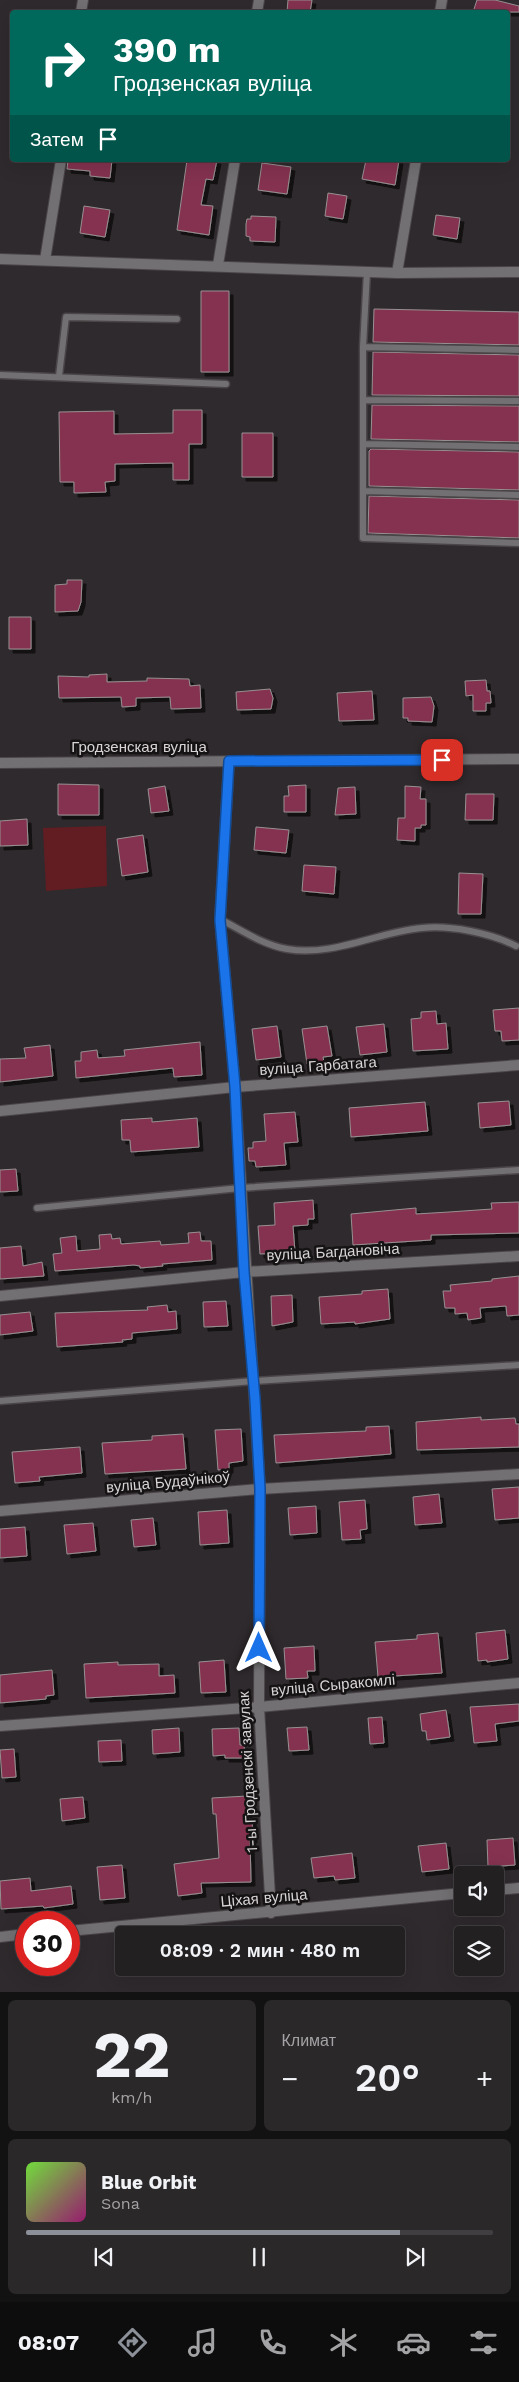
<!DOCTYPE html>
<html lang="ru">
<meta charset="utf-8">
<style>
:root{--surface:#232022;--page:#2b282a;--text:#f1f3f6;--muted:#a3a3a5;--line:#403e40;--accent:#8c9099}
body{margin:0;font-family:"Work Sans",sans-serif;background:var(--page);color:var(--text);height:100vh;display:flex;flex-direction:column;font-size:19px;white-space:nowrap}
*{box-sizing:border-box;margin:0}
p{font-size:16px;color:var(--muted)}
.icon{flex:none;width:28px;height:28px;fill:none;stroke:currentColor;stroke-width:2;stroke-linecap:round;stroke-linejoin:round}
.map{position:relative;height:1992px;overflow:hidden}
.sheet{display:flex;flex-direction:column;gap:8px;padding:8px;background:#131213;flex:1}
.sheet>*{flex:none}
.banner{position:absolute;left:10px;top:10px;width:500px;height:152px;border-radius:5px;box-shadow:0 5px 20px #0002,0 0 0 1px var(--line);background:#00695c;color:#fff;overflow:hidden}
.tools{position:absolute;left:454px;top:1866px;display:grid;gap:10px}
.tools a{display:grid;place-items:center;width:50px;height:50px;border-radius:5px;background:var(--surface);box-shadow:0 5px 20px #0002,0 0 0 1px var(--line);font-size:25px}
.speed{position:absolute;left:15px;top:1911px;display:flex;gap:10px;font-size:25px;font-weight:700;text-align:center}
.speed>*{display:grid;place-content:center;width:65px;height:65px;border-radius:50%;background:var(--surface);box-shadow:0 5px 20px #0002,0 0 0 1px var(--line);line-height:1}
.speed .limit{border:8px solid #d22;background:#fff;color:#111}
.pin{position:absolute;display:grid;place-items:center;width:42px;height:42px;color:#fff;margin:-21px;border-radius:10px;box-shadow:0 2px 8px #0006}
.me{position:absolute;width:55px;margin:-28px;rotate:0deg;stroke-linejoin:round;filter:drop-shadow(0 0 4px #0008)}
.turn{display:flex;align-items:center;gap:18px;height:105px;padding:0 20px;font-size:22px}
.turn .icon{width:65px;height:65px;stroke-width:2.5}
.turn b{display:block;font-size:35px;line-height:42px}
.then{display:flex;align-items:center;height:48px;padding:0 20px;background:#0003;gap:10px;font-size:19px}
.big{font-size:38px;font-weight:600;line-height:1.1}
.sheet .card{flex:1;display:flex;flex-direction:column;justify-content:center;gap:8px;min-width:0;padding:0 18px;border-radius:8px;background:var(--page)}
.sheet .dial{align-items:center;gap:0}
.dial b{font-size:65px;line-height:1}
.song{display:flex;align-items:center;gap:15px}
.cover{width:60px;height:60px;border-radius:8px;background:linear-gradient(135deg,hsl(100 70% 55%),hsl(320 70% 35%))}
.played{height:5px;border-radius:2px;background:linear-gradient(90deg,var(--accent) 80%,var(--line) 80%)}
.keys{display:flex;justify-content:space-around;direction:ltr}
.heat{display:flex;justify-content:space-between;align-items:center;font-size:28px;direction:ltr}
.sheet .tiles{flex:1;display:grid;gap:8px;grid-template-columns:1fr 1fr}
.card:last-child{grid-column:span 2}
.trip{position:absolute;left:115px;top:1926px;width:290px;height:50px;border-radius:5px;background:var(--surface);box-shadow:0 5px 20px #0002,0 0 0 1px var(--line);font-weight:600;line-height:50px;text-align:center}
.tabs{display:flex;height:80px;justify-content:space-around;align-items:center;background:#0e0d0e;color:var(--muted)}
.tabs .icon{width:35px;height:35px}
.tabs .selected{color:var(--accent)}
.tabs b{font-size:22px;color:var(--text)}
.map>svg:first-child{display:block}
.green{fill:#621d22}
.building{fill:#84334f;stroke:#989092;filter:url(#shadow)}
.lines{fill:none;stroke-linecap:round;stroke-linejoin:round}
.service-casing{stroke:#4a4548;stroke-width:9}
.minor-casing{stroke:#4a4548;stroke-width:12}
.tertiary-casing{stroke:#4a4548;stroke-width:12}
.service{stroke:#727072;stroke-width:6}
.minor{stroke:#727072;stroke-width:10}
.tertiary{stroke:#727072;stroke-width:10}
.route-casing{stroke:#114b97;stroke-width:12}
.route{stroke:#1a73e8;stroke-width:9}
.labels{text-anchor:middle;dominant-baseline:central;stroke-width:5;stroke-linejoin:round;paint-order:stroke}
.street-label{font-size:15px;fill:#d8d4d6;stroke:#151314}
</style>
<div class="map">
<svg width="519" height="1992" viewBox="0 0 519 1992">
<defs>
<filter id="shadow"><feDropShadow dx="4" dy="4" stdDeviation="0" flood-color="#0009"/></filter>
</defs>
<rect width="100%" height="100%" fill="#2f2a2d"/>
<!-- green -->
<path class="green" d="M106,826L107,886L46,891L43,828Z"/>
<!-- building -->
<path class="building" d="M288,0H312L310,12H287Z
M477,0H495L519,6V12H473Z
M68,160H112L110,178L90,176V171L67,169Z
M187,160H217L213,180L206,179L201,205L213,206L209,235L177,230Z
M366,160H399L395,185L362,179Z
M262,163L291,167L287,194L258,190Z
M328,193L347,196L343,219L325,216Z
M84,206L110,210L105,237L80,233Z
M436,215L460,218L457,239L433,235Z
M251,216L276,217L275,242L250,241V237L246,236V224L247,219H251Z
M201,291H229V372H201Z
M374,309L519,312V345L373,342Z
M373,352L519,355V396L372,395Z
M372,405L519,406V442L371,439Z
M173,410H202V444H189V480H173V463L115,464V481L105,482L106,492L74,493V482H60L59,412L114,411V434L173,433Z
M242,433H273V477H242Z
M371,449L519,452V490L369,486V451Z
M369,496L519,500V538L368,533Z
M67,580H82L81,602L78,611L55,612V585L67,584Z
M9,617H31V649H9Z
M107,674V682L147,681V678L189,679L190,686L200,685L201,708L171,709L170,697L136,698V706L122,707L121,697L59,698L58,676L89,677V675Z
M486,680L487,691H490L491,703H486V711H473V695L466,696L465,681Z
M270,689L273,698L271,709L237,710L236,692Z
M372,691L374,720L339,721L337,693Z
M431,697L434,706L432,722L408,721V718H403V698Z
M58,784L99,785V815H58Z
M306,785V812H284V796H289L288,786Z
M165,786L169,811L151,813L148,789Z
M405,786L421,787L420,799H426V825H421V828H415V841L397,840L398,818H405Z
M355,787L356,814L335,815L338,788Z
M466,794H494L493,820H465Z
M27,819L28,845L0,846V821Z
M256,827L289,830L286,853L254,850Z
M143,835L148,872L122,876L117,839Z
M304,865L336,867L334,894L302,891Z
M459,873L483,874L481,914H458Z
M519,1008V1040L502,1041L501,1031H495L493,1010Z
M436,1011L437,1024L446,1023L448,1049L413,1051L411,1019L421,1018V1012Z
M384,1024L387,1052L360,1055L356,1027Z
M277,1026L281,1057L256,1060L252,1029Z
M327,1026L332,1056L323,1057L324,1062L307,1064L302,1029Z
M200,1042L202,1075L174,1077L173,1068L76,1078L75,1061H81V1052L97,1050L98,1058L125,1056L124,1050Z
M50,1045L53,1076L0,1082V1059L26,1058L24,1048Z
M509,1101L511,1125L480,1128L478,1103Z
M425,1102L428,1131L351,1137L349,1108Z
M295,1112L298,1142L284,1143L286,1165L256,1167L255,1161H249L248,1148H253V1142L266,1141L264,1114Z
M152,1118V1122L197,1118L199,1147L131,1152L130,1140H122L121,1120Z
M16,1169L18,1191L0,1192V1170Z
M313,1200L314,1219H308V1225L293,1226L295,1252L260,1254L258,1226L275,1225L274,1203Z
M519,1202V1233L431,1235V1240L353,1245L351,1214L416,1208V1214L449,1212L492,1209L491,1203Z
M200,1232L201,1241H211L212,1260L162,1264L163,1266L140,1268V1266L134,1265L55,1271L53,1254L62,1253L60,1238L76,1236L77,1251L100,1249L99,1235L111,1234L112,1239L120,1238L121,1244L160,1241L161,1245L189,1243L188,1233Z
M21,1246L23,1266L42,1262L44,1276L0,1279V1248Z
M519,1276V1315L507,1316L506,1306L480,1308L481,1318L468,1320L467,1313L455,1314V1308H445L443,1291H451L450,1285L492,1281V1279Z
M388,1289L390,1319L355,1324V1322L321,1324L319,1297L362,1294V1291Z
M292,1295L293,1322L272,1326L271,1296Z
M226,1301L228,1326L204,1327L203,1302Z
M167,1305L168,1312L176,1311L177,1329L132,1333V1339L122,1340L123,1342L57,1347L55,1313L148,1310L147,1307Z
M30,1312L33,1331L0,1335V1315Z
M481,1417V1420L515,1418L516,1424H519V1447L417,1450L416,1422Z
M389,1426L391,1454L276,1463L274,1435L366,1431V1427Z
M241,1429L243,1461L229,1463V1469L218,1470L215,1430Z
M183,1434L186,1469L105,1474L102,1443L152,1440V1436Z
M80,1447L82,1473L39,1477L40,1481L15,1483L12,1452Z
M519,1487V1518L495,1520L492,1489Z
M439,1494L442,1523L415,1525L413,1497Z
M365,1500L367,1529L360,1530L361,1539L342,1540L339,1502Z
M316,1506L317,1533L290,1535L288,1508Z
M227,1510L229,1543L200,1545L198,1512Z
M153,1518L156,1545L134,1547L131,1520Z
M93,1523L96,1551L67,1554L64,1525Z
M25,1527L27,1556L0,1558V1529Z
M505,1630L508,1659L487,1662V1660L478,1661L476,1633Z
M438,1633L442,1673L378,1677L375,1642L417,1639V1635Z
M314,1646L315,1671H307L308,1678L286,1679L284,1648Z
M224,1660L226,1692L201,1693L199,1662Z
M118,1662V1665L159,1664V1676L174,1675L175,1693L86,1698L84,1664Z
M52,1670L54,1695L46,1696V1699L0,1703V1675Z
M519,1704V1721L495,1724L497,1741L474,1743L470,1707Z
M446,1710L450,1737L427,1740L426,1731H422L420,1714Z
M382,1717L384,1743L370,1744L368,1718Z
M307,1727L309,1750L289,1751L287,1728Z
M179,1728L180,1752L153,1754L152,1730Z
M239,1728L240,1745H244L245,1758H225V1755L213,1756L212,1729Z
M121,1740L122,1761L99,1762L98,1741Z
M14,1749L16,1777L2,1778L0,1750Z
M247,1796L248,1819H252L253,1839H250L251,1882L201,1883L202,1893L178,1896L174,1864L219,1858L216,1814H213L212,1798Z
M83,1797L85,1818L62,1821L60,1799Z
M513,1838L515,1865L488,1867L487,1840Z
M446,1843L449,1869L422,1872L418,1846Z
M352,1853L355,1878L335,1880L334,1876L314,1878L311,1858Z
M122,1865L125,1898L100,1900L97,1867Z
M30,1878L31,1891L71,1886L73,1904L44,1908L43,1906L1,1909L0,1881Z"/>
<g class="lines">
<!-- service casing -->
<g class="service-casing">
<path id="service" d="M367,272L363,347V538L519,543
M363,347L519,350
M0,375L226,384
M59,376L66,317L177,319
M363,400L519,401
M363,444L519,447
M363,491L519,495
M220,919C241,930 263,945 287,949C333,957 377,932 422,928C450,925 491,933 516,946
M37,1208L240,1188L519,1170
M0,1401L254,1381L519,1365"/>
</g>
<!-- minor casing -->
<g class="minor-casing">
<path id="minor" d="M81,12L83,0
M257,12L259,0
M440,12L442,0
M0,259L397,273L519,272
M45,260L61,160
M218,265L235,160
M397,273L416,160
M229,761L220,919L235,1087L260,1489L259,1707L271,1913
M0,1111L235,1087L519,1065
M0,1296L244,1272L519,1256
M0,1511L260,1489L519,1474
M0,1726L259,1707L519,1683
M495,1890L519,1888
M69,1931L462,1893
M0,1937L26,1934"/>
</g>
<!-- tertiary casing -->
<g class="tertiary-casing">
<path id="tertiary" d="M0,763L519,759"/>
</g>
<!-- service -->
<use href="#service" class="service"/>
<!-- minor -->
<use href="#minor" class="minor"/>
<!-- tertiary -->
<use href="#tertiary" class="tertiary"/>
</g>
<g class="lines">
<!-- route casing -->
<g class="route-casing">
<path id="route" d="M259,1648L260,1489L255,1399L244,1272L235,1087L220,920L229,761L442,760"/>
</g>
<!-- route -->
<use href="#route" class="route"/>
</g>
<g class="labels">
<!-- street labels -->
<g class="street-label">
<text x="139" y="747">Гродзенская вуліца</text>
<text transform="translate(318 1066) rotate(-4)">вуліца Гарбатага</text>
<text transform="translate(333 1252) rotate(-3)">вуліца Багдановіча</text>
<text transform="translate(168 1482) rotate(-5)">вуліца Будаўнікоў</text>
<text transform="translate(333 1685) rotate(-5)">вуліца Сыракомлі</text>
<text transform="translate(248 1772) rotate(-93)">1-ы Гродзенскі завулак</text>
<text transform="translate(264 1898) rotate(-5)">Ціхая вуліца</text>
</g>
</g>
</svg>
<div class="tools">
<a><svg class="icon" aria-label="sound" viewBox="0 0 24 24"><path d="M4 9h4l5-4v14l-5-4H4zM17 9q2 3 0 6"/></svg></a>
<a><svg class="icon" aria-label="layers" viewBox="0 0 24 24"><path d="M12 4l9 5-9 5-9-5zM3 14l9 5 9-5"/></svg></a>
</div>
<div class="speed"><div class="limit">30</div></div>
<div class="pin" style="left:442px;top:760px;background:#d93025"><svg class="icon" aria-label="arrive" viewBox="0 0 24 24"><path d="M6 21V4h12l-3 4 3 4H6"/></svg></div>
<svg class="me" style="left:259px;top:1648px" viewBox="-20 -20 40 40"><path d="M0-17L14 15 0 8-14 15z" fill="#1a73e8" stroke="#fff" stroke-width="4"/></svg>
<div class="trip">08:09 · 2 мин · 480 m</div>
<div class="banner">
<div class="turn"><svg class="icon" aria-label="right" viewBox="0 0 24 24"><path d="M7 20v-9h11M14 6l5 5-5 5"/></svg><div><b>390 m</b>Гродзенская вуліца</div></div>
<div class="then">Затем<svg class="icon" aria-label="arrive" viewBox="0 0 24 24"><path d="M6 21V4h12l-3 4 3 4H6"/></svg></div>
</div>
</div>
<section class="sheet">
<div class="tiles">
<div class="card dial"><b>22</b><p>km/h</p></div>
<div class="card"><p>Климат</p>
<div class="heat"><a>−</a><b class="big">20°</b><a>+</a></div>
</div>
<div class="card">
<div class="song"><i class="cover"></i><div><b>Blue Orbit</b><p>Sona</p></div></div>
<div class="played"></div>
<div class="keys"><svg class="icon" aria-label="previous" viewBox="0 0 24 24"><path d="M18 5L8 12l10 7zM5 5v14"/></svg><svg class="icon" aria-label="pause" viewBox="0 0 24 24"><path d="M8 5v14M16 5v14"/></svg><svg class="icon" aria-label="next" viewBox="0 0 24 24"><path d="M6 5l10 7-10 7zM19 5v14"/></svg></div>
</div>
</div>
</section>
<nav class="tabs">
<b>08:07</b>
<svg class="icon selected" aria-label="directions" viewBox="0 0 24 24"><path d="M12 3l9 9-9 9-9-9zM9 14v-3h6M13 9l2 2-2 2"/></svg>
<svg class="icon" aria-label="music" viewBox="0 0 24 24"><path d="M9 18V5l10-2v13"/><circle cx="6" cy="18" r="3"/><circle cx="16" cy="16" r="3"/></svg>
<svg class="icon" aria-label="phone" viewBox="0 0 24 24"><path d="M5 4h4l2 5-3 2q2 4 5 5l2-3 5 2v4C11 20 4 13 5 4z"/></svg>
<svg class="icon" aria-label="climate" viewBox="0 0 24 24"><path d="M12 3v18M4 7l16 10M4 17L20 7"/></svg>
<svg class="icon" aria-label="car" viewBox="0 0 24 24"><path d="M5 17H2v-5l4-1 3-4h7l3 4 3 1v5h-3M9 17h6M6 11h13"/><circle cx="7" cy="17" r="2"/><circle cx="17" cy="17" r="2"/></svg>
<svg class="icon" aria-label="filters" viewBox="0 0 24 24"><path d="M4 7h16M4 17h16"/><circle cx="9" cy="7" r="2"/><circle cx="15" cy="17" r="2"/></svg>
</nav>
